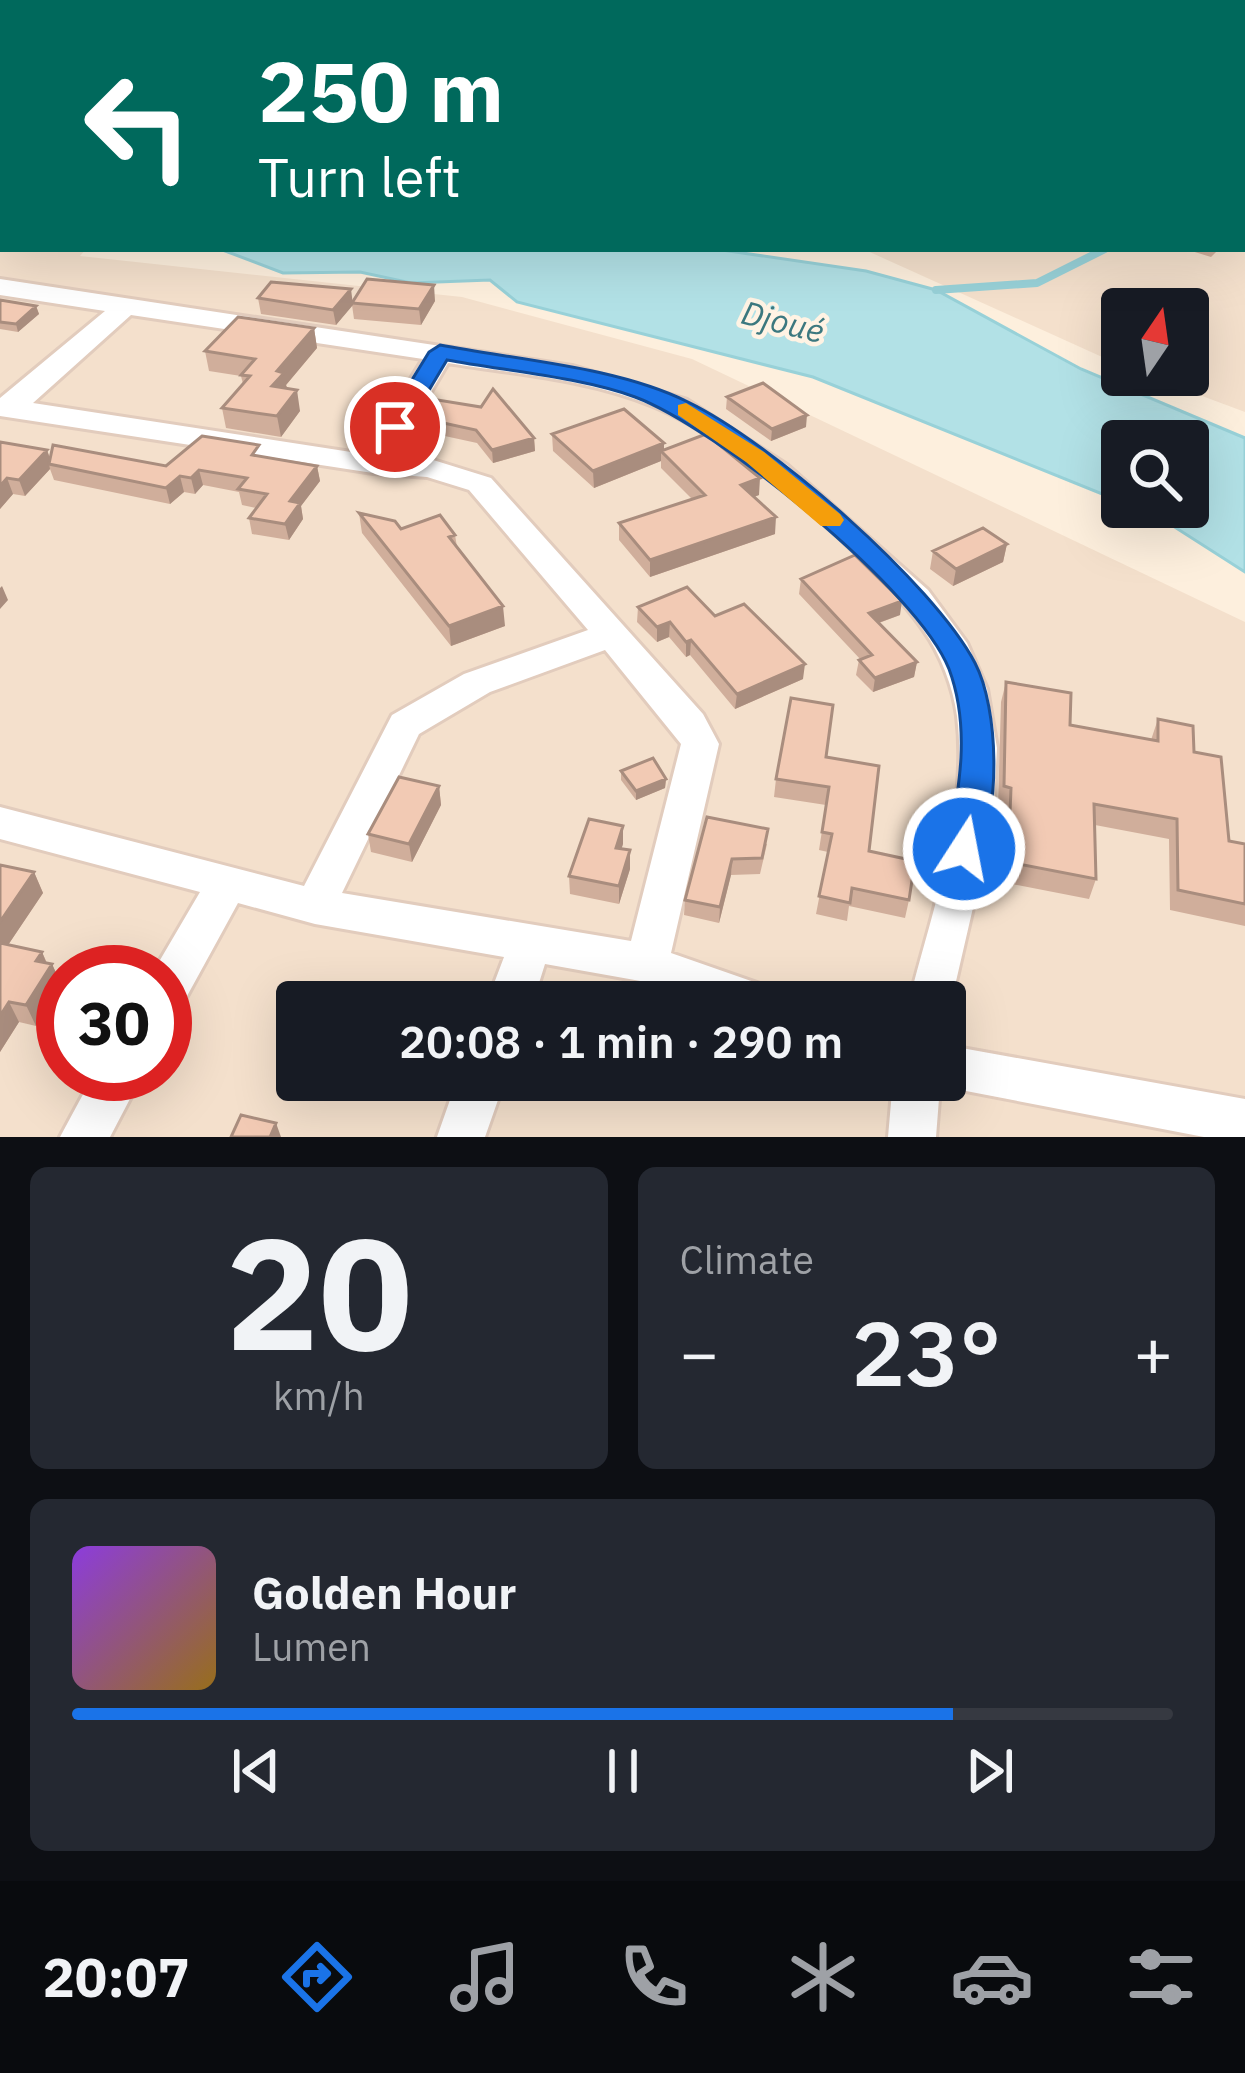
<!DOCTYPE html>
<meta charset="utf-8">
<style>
:root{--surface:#171b24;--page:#242831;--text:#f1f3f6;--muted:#9ea1a6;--line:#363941;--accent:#1a73e8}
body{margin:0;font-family:"IBM Plex Sans",sans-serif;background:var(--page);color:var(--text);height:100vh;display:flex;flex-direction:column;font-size:45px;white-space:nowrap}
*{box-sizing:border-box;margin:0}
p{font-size:39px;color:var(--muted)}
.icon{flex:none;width:66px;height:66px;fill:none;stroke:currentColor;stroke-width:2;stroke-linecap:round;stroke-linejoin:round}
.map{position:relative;height:1137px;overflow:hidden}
.drawer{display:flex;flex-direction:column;gap:30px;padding:30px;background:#0d0f14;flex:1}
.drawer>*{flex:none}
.hud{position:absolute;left:0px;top:0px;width:1245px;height:252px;box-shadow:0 12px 48px #0002;background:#00695c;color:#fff;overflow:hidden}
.needle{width:78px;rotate:13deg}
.tools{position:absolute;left:1101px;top:288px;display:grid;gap:24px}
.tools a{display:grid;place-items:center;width:108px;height:108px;border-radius:12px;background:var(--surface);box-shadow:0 12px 48px #0002;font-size:60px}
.speed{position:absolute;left:36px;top:945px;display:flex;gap:24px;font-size:60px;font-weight:700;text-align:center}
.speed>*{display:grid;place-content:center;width:156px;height:156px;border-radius:50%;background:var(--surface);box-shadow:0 12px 48px #0002;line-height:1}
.speed .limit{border:18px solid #d22;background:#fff;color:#111}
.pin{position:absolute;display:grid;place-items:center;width:102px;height:102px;color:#fff;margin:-51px;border:6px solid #fff;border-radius:50%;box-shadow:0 3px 12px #0007}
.me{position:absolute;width:132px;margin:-66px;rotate:11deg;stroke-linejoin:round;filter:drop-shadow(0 0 9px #0008)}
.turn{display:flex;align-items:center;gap:42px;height:252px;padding:0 60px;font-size:54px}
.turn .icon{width:156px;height:156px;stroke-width:2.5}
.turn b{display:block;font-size:84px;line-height:102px}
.big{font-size:90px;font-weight:600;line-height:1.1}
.drawer .tile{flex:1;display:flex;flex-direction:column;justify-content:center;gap:18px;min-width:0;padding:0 42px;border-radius:18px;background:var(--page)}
.drawer .dial{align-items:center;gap:0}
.dial b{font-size:156px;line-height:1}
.song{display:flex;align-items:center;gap:36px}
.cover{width:144px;height:144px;border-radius:18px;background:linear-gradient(135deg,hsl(270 70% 55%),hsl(40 70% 35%))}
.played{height:12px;border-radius:6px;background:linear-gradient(90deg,var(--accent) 80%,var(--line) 80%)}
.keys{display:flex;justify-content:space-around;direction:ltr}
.heat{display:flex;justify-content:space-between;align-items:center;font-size:66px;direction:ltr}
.drawer .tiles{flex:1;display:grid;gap:30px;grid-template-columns:1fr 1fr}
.tile:last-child{grid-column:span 2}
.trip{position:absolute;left:276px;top:981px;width:690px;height:120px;border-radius:12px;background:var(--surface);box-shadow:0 12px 48px #0002;font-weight:600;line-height:120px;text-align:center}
.dock{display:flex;height:192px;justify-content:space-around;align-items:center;background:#090b0e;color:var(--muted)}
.dock .icon{width:84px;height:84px}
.dock .active{color:var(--accent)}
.dock b{font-size:54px;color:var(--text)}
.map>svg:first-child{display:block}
.residential{fill:#f4e0cc;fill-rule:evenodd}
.water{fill:#b2e1e6;stroke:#98d1d8;stroke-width:3}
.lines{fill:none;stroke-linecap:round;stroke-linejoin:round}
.stream{stroke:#98d1d8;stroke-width:8}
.minor-casing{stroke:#e2ccbd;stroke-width:6}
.minor{fill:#fff;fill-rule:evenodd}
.wall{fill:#d0ae9b}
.shaded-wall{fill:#a98d7e}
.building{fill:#f2cab4;stroke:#a98d7e;stroke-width:3}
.route{fill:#1a73e8;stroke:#114b97;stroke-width:3}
.slow{fill:#f59e0b}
.labels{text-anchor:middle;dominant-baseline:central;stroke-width:9;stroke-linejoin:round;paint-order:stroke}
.far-water-label{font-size:33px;font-style:italic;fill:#3c787f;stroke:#fff3e4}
</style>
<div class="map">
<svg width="1245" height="1137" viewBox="0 0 1245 1137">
<rect width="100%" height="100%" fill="#fdefdd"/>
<!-- residential -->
<path class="residential" d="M0,0H1245V412L1146,375H1188V309H1122V366L863,249H1242V3H3V42Z
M0,174L3,249H86L80,256L462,297L692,359L1245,622V1137H0ZM63,972H165V1074H63ZM297,1002H945V1080H297Z"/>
<!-- water -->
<path class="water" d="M220,249H715L866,271L936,290L1081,369L1245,438V572L1159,517L1135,507H1188V441H1122V502L813,377L517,302L490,280L411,283L360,272L283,273Z"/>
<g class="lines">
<!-- stream -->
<path class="stream" d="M936,290L1037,283L1105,249"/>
<!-- minor casing -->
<g class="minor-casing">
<path id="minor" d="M201,0H219L199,3Z
M1245,59V75L1242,76V60Z
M0,279L572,366L687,400L787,465L928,590L967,643L987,689L997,748L993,821L948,1016L945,1002H909C932,910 969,812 957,716C953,687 941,655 924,631C873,557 736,440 653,406C588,379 516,374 448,363L393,456L430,459L491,478L703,714L719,744L671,953L771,988L778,1002H701L646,982L545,964L533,1002H487L504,957L315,924L238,903L181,1007L165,1013V972H153L200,892L0,839V807L304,886L392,715L464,674L588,630L469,490L427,477L373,473L0,416V398L105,311L0,295ZM131,315L423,359L364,454L33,403ZM605,650L681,744L631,941L342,893L419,734L490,692Z
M945,1045L1245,1099V1137H1204L940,1086L936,1137H888L893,1080H945Z
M94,1074H143L110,1137H60Z
M457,1080H505L485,1137H437Z"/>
</g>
<!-- minor -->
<use href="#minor" class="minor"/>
</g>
<!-- wall -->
<path class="wall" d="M1185,249H1219L1211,257Z
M258,298L353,302L435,301L421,325L354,319L352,305L336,325L261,314Z
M0,300L36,306L39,314L18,332L0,329Z
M314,328L317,348L286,385L300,411L281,437L226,428L222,408L243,384L241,376L209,371L205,351Z
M727,397L806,427L771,441L726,409Z
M481,407L534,438L535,451L493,463L477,443L417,430L416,417Z
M552,434L664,443V450L759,495L754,497L775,534L650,577L619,540V523L692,499L661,468V461L594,488L553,451Z
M0,442L47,450L50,458L166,466L262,457L317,466L320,481L301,506L303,519L289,540L252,534L249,518L256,508L242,505L239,492L203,485L195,494L184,492L170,504L54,480L50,469L25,496L13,494L0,509Z
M359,513L401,529L455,535L457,547L505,626L451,646L362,533Z
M1007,544L1003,562L953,586L930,569L933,551Z
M801,579L900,615L879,623L917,662L914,677L873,692L856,675L859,660H861L799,594Z
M638,607L715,616L803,679L735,709L690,655L686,657L669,637L657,642L637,622Z
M1006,682L1070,725L1151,740L1158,719L1194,752L1229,841L1245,844V926L1170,910L1169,839L1095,825L1096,879L1089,899L1002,882L1006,808L998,806L1001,702Z
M826,757L869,851L909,900L905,918L849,906L847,921L816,914L828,852L819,850L826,805L774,797L776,779Z
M621,771L666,779L665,788L636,800L621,780Z
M439,786L441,805L412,862L371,852L368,834Z
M707,817L767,844L760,874L731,875L719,923L684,915L685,900Z
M623,844L621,849L630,850V869L619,904L570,894L569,876Z
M0,865L34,872L43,893L8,945L42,952L47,963L52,964L61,984L36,1026L19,1022L0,1052Z"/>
<!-- shaded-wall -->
<path class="shaded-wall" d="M0,237H3V249H21L0,252Z
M434,285L435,301L421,325L419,309Z
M351,289L353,305L336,325L333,310Z
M36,306L39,314L18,332L16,324Z
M314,328L317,348L286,385L288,393L272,386L277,371Z
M297,390L300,411L281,437L277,416Z
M807,415L806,427L771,441L772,429Z
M534,438L535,451L493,463L492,450Z
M664,443V454L661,451V461L594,488L593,471Z
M47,450L52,465L49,464L50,469L25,496L19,480Z
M317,466L320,481L301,506L303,519L289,540L285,524L290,501Z
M199,470L203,485L195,494L191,478Z
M180,476L184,492L170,504L166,488Z
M7,478L13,494L0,509V486Z
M760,478L759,495L740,502L741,485Z
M776,517L775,534L650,577V560Z
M1007,544L1003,562L953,586L956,569Z
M2,586L8,600L0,609V588Z
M902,601L900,615L867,627L869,613Z
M503,606L505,626L451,646L449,626Z
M670,622L669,637L657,642V627Z
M691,640L690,655L686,657V642Z
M917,662L914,677L873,692L875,678Z
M805,664L803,679L735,709L737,694Z
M666,779L665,788L636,800V791Z
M439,786L441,805L412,862L409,844Z
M623,826V844L616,866V848Z
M630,850V869L619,904V886Z
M732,859L731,875L719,923L720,907Z
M34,872L43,893L0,957V922Z
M42,952L49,969L52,964L61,984L36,1026L26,1005L36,961Z
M9,1002L19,1022L0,1052V1016Z
M276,1123L281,1137H270Z"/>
<!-- building -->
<path class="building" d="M98,0H196L198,1L196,3H97Z
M234,0H356L351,3H230Z
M613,0H1245V21H1242V3H607Z
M1242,183L1245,184V216L1242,219Z
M0,194L3,195V237H0Z
M367,279L434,285L419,309L352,303Z
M271,282L351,289L333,310L258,298Z
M0,300L36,306L16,324L0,322Z
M238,317L314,328L277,371L284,373L272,386L297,390L277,416L222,408L250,376L241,375L255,359L205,351Z
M763,383L807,415L772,429L727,397Z
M493,389L534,438L492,450L476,430L416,417L432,399L481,407Z
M624,409L664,443L593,471L552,434Z
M706,434L760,478L741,485L776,517L650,560L619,523L705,495L661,451Z
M202,436L259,445L252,455L317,466L290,501L300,503L285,524L249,518L267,494L238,489L247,478L199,470L191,478L180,476L166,488L49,464L53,445L166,466Z
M0,442L47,450L19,480L7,478L0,486Z
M359,513L395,521L401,529L440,515L455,535L449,537L503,606L449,626Z
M983,528L1007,544L956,569L933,551Z
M855,555L902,601L869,613L917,662L875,678L859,660L872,655L801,579Z
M687,587L715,616L744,604L805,664L737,694L691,640L686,642L670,622L657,627L638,607Z
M1006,682L1071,693L1070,725L1158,741V719L1193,726L1194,752L1221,757L1229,841L1245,844V904L1178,890L1177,819L1094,804L1096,879L1008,862L1011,788L1004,786Z
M791,698L833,705L826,757L879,766L869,851L915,861L909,900L852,888L850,903L819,896L832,834L822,832L829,787L776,779Z
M653,758L666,779L636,791L621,771Z
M399,777L439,786L409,844L368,834Z
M707,817L768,829L762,858L732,859L720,907L685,900Z
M589,819L623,826L616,848L630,850L619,886L569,876Z
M0,865L34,872L0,922Z
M0,943L42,952L36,961L52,964L26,1005L9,1002L0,1016Z
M241,1115L276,1123L270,1137H231Z"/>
<!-- route -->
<path class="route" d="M440,345C518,360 618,367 688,402C771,442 933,583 975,663C999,709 1001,812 976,859L964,863L953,859L948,849C959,790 971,728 949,669C918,590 716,427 635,397C580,377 506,371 447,360L404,432H387L383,427L429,352Z"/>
<!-- slow -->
<path class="slow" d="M686,403L764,452L840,514L844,520L840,526H821L746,462L678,415V405Z"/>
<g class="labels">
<!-- far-water labels -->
<g class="far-water-label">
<text transform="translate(783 321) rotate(14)">Djoué</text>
</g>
</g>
</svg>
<div class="tools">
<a><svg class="needle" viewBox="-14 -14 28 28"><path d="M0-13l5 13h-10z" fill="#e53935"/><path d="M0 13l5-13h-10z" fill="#9ea1a6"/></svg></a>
<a><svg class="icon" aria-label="search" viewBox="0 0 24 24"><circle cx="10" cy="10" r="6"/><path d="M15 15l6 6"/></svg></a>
</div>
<div class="speed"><div class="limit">30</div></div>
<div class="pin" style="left:395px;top:427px;background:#d93025"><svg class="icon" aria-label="arrive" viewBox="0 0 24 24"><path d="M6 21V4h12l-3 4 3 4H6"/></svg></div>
<svg class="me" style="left:964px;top:849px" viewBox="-20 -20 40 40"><circle r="17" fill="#1a73e8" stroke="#fff" stroke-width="3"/><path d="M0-11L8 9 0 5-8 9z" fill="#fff"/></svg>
<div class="trip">20:08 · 1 min · 290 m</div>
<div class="hud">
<div class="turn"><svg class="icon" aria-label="left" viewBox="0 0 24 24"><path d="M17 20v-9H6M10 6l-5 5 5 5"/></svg><div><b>250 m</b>Turn left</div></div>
</div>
</div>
<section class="drawer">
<div class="tiles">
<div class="tile dial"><b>20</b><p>km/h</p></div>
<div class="tile"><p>Climate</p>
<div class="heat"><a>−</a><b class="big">23°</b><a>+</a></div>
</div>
<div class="tile">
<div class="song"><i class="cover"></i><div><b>Golden Hour</b><p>Lumen</p></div></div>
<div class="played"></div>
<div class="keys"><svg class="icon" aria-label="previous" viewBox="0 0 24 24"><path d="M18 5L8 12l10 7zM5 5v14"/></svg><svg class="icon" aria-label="pause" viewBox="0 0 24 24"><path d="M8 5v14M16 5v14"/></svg><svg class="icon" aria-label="next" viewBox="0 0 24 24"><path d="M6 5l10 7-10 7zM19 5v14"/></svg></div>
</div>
</div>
</section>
<nav class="dock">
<b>20:07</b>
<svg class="icon active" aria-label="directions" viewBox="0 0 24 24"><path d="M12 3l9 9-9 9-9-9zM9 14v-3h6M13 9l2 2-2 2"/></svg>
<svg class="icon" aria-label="music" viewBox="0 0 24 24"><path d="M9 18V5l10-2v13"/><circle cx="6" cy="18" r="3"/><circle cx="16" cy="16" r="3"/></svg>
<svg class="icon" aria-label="phone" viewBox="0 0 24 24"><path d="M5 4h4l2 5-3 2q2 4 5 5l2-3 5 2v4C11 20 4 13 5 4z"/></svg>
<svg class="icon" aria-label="climate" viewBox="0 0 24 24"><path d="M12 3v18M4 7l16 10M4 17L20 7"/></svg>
<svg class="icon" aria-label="car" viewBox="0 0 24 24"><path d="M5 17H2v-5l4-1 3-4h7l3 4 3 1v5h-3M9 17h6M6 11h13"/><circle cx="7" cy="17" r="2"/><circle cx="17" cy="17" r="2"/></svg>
<svg class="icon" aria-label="filters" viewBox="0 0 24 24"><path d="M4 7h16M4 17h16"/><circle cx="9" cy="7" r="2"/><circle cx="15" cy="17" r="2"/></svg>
</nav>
